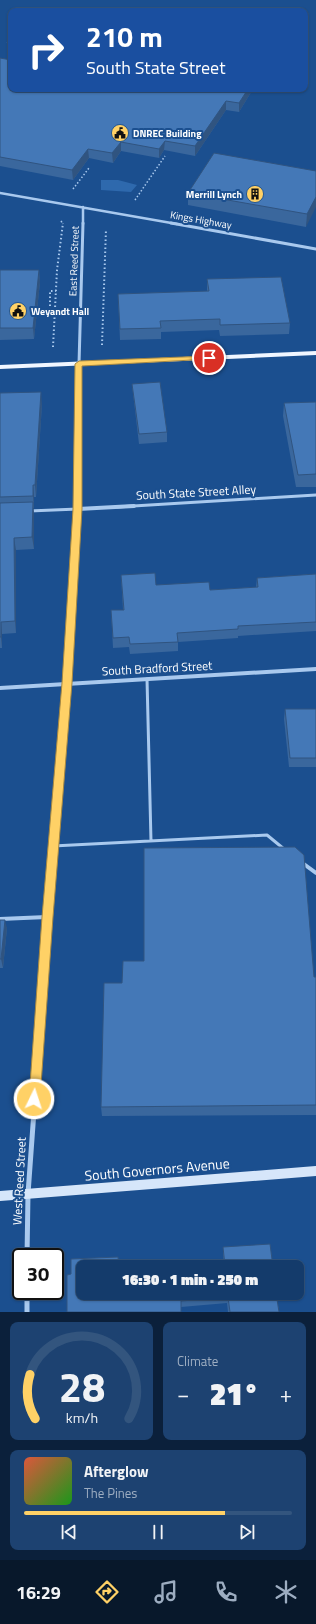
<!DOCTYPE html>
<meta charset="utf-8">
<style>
:root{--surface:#143b6b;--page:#1d4271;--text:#f1f3f6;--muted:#9dadc1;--line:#33557e;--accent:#ffd166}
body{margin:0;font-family:"Titillium Web",sans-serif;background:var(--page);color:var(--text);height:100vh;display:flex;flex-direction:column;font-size:15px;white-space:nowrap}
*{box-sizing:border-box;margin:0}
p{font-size:13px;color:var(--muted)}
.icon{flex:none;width:22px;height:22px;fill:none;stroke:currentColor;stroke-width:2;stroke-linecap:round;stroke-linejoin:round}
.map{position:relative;height:1312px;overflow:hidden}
.details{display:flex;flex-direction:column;gap:10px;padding:10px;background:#0b203b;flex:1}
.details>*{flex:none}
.top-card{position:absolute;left:8px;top:8px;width:300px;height:84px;border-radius:8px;box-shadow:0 1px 3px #0004,0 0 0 1px var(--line);background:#1a4fa0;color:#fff;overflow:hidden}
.speed{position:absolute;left:12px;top:1248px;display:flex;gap:8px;font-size:20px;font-weight:700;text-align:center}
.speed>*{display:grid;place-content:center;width:52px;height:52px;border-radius:50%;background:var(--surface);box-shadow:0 1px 3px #0004,0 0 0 1px var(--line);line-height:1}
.speed .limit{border:2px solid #111;border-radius:6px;background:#fff;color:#111}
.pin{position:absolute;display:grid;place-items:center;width:34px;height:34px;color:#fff;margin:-17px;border:2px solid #fff;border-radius:50%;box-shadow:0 1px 4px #0007}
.me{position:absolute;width:44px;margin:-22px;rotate:4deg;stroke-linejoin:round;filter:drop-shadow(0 0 3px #0008)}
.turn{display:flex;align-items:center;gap:14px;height:84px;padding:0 12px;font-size:18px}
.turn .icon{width:52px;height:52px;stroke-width:2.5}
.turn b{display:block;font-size:28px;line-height:34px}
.big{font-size:30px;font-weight:800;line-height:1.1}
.details .card{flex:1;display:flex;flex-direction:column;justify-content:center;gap:6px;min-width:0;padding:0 14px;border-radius:8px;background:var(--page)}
.details .dial{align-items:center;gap:0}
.dial svg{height:104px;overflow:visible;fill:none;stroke:var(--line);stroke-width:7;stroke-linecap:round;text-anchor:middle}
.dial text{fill:var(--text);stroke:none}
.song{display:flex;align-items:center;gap:12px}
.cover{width:48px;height:48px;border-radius:6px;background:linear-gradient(135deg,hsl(10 70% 55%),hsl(120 70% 35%))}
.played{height:4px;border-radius:2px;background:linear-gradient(90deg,var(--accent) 75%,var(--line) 75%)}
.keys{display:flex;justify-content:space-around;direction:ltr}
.heat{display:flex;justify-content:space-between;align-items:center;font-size:22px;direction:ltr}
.details .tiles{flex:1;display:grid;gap:10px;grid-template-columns:1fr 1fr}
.card:last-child{grid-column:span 2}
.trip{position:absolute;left:76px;top:1260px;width:228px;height:40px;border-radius:8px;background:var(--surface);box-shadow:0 1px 3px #0004,0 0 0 1px var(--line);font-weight:800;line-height:40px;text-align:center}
.tab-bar{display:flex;height:64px;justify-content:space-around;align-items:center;background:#08182b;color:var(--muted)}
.tab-bar .icon{width:28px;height:28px}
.tab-bar .active{color:var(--accent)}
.tab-bar b{font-size:18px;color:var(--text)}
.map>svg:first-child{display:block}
.green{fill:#2e69ad}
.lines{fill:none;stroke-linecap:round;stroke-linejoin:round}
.path-far1{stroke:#a9c9ee;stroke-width:1.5;stroke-dasharray:1.5 2;stroke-linecap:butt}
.path{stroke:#a9c9ee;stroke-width:2;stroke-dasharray:1.5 2.5;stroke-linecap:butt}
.service-far1{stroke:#a9c9ee;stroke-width:3}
.service{stroke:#a9c9ee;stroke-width:4}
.minor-far3{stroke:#a9c9ee;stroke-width:2.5}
.minor-far2{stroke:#a9c9ee;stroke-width:3}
.minor-far1{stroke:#a9c9ee;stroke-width:4}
.minor{stroke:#a9c9ee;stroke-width:5}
.secondary{stroke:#d6e6fa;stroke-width:10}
.primary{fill:#f0f6ff;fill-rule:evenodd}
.wall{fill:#3a679d}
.shaded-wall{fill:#305480}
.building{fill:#4478b7;stroke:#305480}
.route{fill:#ffd166;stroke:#a68842}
.labels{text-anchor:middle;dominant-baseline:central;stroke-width:4;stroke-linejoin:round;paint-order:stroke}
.far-poi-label{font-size:10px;font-weight:bold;fill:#fff;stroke:#1b4f8f;text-anchor:start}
.far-street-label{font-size:10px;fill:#fff;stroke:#1b4f8f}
.street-label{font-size:12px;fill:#fff;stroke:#1b4f8f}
.near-street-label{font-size:14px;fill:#fff;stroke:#1b4f8f}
</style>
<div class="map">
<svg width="316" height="1312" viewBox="0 0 316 1312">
<rect width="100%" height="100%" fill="#1b4f8f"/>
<!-- green -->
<path class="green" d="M101,180H118L137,185L131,192L101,190Z"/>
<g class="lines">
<!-- path-far1 -->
<path class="path-far1" d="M7,42L11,43
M73,189L89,168
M135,200L165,156
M61,221L63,224"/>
<!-- path -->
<path class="path" d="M42,310H50V291H56
M102,345L106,229
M53,347L57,270L63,223"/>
<!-- service-far1 -->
<path class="service-far1" d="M29,511L78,509
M147,679L151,841
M53,846L267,835L284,849
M301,862L302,863"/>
<!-- service -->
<path class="service" d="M301,862L316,873
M0,919L47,917"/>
<!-- minor-far3 -->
<path class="minor-far3" d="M0,193L177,224
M83,224V207"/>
<!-- minor-far2 -->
<path class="minor-far2" d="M171,223L316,249
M78,507L79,364L83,223
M117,507L316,495"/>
<!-- minor-far1 -->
<path class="minor-far1" d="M78,509L134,506
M0,688L316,669
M52,863L67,683L78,506"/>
<!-- minor -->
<path class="minor" d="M27,1257L28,1194L52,862
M27,1291V1312"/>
<!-- secondary -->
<path class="secondary" d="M0,1196L316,1171"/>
<!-- primary -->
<path class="primary" d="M316,351V355L0,369V365Z"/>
</g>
<!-- wall -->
<path class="wall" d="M0,58L11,89H253L239,112L226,110L195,156L164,150L159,158L121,151L113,163L89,158L73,180L0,166Z
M316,171L306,227L188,205V193Z
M0,270H39L40,282L34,339L0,340Z
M207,279L290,323L289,334L220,336L219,330L161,332V339L120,340L118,294L207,291Z
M132,384L167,432V442L139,444L133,393Z
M0,393L42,404L36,497H34V508H33L34,514V549L16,550V633L2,634V648H0Z
M316,402V487H296L283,416L284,403Z
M316,574V631L238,636V638L178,642V651L130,654L129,647L113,648L111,610H123L121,575L156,585L210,590L256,587L257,578Z
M285,709H316V767H289L284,719Z
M0,920L7,928L3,968H0Z
M316,977V1115L102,1116L101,1107L122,983Z
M223,1247L273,1267L224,1266L223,1254Z
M118,1257L119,1267H83V1293H276L279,1312H228L227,1303L181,1307V1312H67V1275L71,1274V1259Z"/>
<!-- shaded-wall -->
<path class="shaded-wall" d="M248,89H253L239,112V103Z
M226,101V110L195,156V146Z
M165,141L164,150L159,158V149Z
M121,142V151L113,163L112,153Z
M88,149L89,158L73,180L72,170Z
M316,197V207L306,227L307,214Z
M39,270L40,282L34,339L33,328Z
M41,392L42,404L36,497L35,485Z
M33,485L34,497V508L33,496Z
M33,502L34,514V549L32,537Z
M14,538L16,550V633L15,621Z
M1,622L2,634V648L1,637Z
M5,920L7,928L3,968L1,959Z"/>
<!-- building -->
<path class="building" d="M0,58L11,60V89H248L239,103L226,101L195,146L165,141L159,149L121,142L112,153L88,149L72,170L0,157Z
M214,153L316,171V197L307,214L188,193Z
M0,270H39L33,328H0Z
M281,277L290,323L220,325V319L160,321L161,328L120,329L118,294L209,291L207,279Z
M160,382L167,432L139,434L132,384Z
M41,392L35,485H33V496L0,497V393Z
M316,402V474L298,475L284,403Z
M33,502L32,537L14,538L15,621L1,622V637H0V503Z
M155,573L156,585L209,582L210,590L258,587L257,578L316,574V622L238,626V629L177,633L178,642L130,644L129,637L113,638L111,610H124L121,575Z
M285,709H316V758H290Z
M295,847L304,855L314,977H316V1105L101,1107L104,983H122L123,961H144V848Z
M0,920H5L1,959H0Z
M270,1244L273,1267H217L225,1266L223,1247Z
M118,1257L119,1267H83V1293H276L279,1312H230L228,1297L181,1301V1312H67V1275L71,1274V1259Z"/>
<!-- route -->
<path class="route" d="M209,356H211V359L82,366V509L72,683L53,917L40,1099L39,1103L34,1105L30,1103L29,1099L42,917L62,683L73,509L75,364L79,361Z"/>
<!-- icons -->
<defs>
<g id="civic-disc" transform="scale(0.9)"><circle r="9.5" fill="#ffd166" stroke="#1b4f8f"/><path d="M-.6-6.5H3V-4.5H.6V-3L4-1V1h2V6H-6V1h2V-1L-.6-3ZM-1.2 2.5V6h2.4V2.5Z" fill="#111"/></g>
<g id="building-disc" transform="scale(0.9)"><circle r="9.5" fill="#ffd166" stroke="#1b4f8f"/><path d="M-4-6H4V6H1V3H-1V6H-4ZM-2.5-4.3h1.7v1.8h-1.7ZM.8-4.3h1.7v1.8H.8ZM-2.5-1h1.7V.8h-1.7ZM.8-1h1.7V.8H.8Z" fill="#111"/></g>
</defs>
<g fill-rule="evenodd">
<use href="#civic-disc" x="120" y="133"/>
<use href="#building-disc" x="255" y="194"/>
<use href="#civic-disc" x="18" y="311"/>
</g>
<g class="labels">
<!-- far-poi labels -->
<g class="far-poi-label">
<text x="133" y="133">DNREC Building</text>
<text x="242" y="194" text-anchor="end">Merrill Lynch</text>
<text x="31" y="311">Weyandt Hall</text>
</g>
<!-- far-street labels -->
<g class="far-street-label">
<text transform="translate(201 220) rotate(10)">Kings Highway</text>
<text transform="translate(74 261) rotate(-88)">East Reed Street</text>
</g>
<!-- street labels -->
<g class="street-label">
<text transform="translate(196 492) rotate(-3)">South State Street Alley</text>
<text transform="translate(157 668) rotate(-3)">South Bradford Street</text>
<text transform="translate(19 1181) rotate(-87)">West Reed Street</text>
</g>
<!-- near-street labels -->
<g class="near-street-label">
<text transform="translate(157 1169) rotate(-5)">South Governors Avenue</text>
</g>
</g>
</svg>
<div class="speed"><div class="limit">30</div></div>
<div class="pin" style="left:209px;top:358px;background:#d93025"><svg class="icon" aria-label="arrive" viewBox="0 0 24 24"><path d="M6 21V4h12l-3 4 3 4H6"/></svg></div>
<svg class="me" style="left:34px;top:1099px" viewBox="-20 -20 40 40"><circle r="17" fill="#ffd166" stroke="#fff" stroke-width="3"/><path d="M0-11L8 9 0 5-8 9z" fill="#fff"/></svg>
<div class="trip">16:30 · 1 min · 250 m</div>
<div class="top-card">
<div class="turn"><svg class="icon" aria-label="right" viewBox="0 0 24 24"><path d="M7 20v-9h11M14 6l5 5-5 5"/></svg><div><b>210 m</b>South State Street</div></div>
</div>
</div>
<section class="details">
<div class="tiles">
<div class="card dial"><svg viewBox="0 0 100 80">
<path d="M14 69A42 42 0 1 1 86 69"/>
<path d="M14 69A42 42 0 0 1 10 35" stroke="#ffd166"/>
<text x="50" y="56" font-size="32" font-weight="700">28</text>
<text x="50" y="72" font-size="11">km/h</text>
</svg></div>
<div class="card"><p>Climate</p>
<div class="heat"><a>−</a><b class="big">21°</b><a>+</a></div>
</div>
<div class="card">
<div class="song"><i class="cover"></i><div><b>Afterglow</b><p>The Pines</p></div></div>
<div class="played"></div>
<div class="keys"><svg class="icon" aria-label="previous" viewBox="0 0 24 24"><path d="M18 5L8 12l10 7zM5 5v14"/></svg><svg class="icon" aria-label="pause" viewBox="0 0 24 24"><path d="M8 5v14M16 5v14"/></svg><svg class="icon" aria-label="next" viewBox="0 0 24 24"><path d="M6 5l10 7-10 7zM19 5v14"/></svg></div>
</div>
</div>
</section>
<nav class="tab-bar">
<b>16:29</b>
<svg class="icon active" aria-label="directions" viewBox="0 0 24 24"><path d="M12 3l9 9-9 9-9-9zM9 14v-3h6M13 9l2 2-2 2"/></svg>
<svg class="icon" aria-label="music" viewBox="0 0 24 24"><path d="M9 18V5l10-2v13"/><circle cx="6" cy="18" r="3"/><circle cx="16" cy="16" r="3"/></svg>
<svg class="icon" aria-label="phone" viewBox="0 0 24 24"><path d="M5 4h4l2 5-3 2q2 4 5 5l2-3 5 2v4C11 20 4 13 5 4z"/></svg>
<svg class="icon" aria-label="climate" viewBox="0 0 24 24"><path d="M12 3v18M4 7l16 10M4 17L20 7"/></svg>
</nav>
